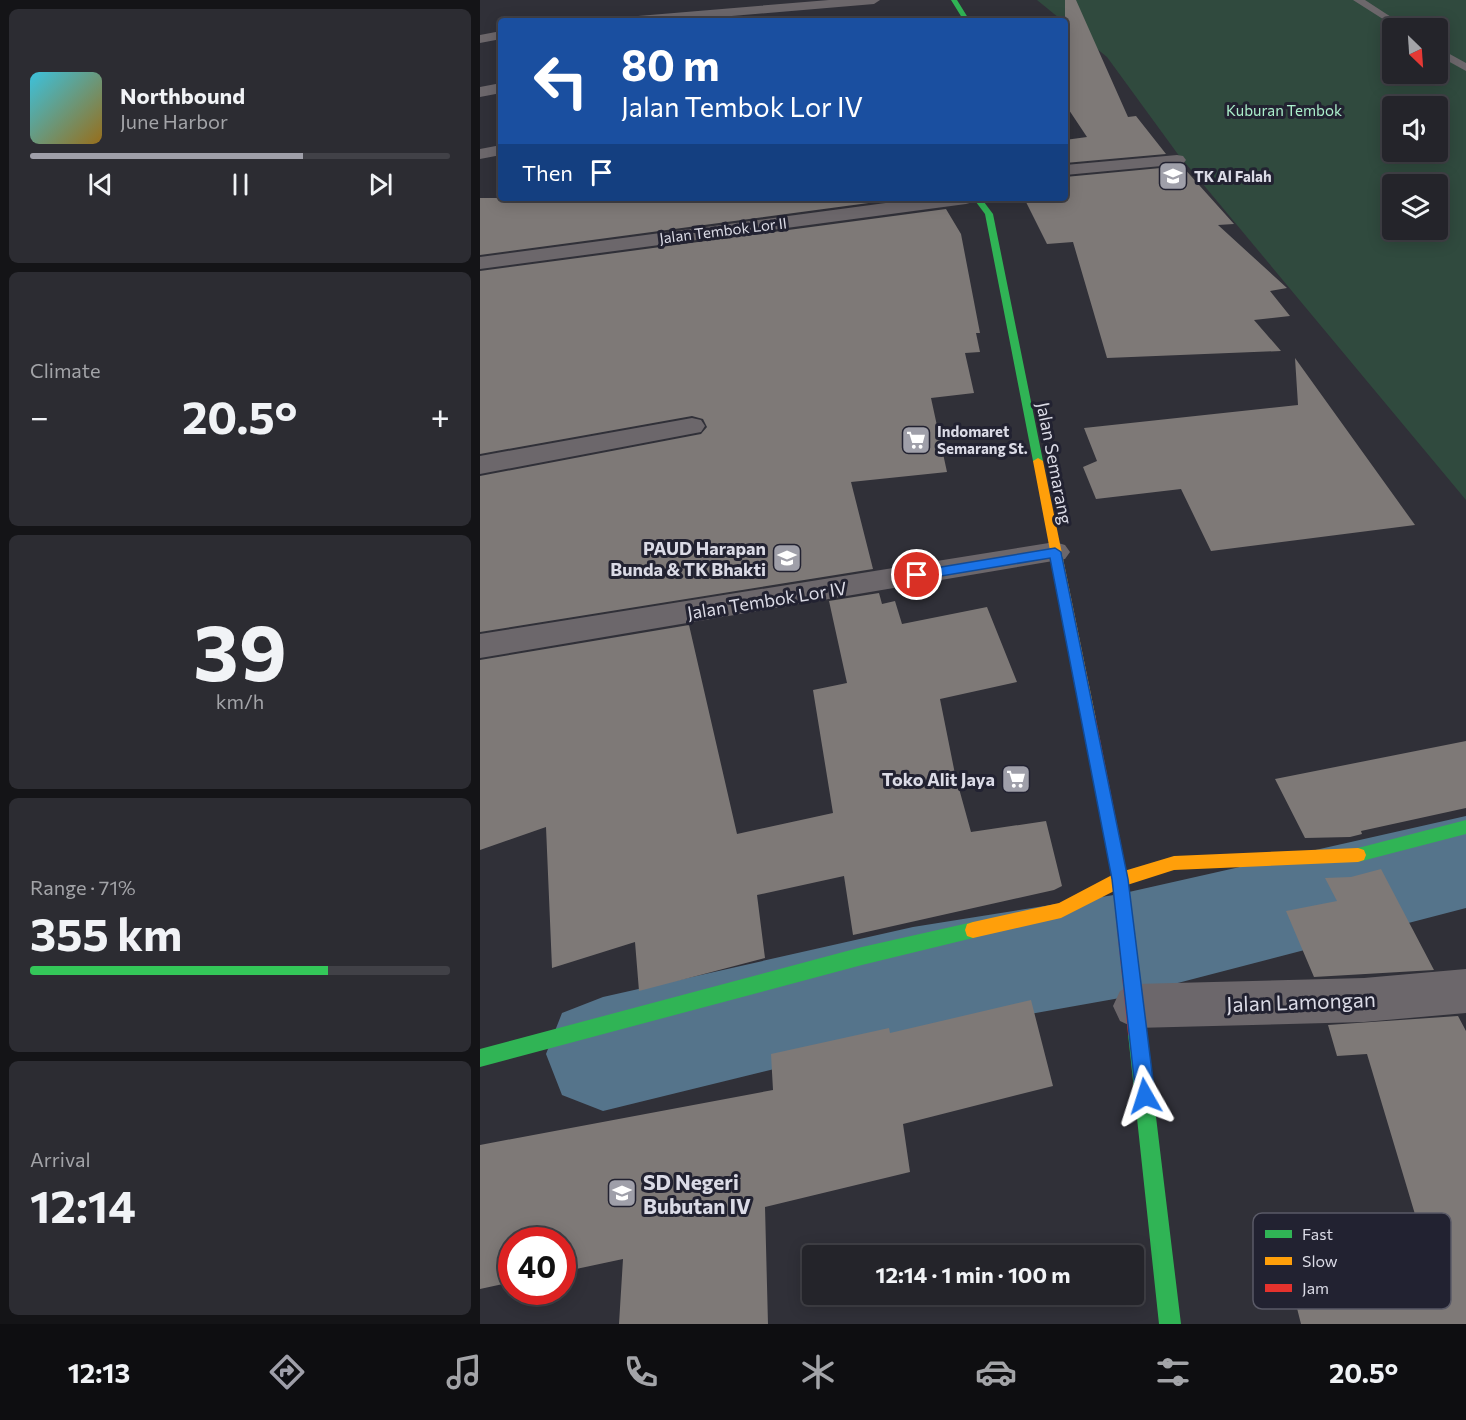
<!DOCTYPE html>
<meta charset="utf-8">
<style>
:root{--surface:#24242a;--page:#2c2c32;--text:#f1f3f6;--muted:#a3a4a8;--line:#414147;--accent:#9f9fa9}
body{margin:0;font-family:Commissioner,sans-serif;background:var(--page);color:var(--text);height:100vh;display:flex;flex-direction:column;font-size:22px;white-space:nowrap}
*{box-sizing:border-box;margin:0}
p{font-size:20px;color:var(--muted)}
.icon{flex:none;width:33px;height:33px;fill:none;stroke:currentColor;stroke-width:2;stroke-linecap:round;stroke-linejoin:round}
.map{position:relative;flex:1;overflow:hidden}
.drawer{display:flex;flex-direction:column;gap:9px;padding:9px;background:#141417;width:480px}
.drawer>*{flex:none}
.top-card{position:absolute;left:18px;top:18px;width:570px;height:183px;border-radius:6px;box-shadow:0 3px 15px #0003,0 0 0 2px var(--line);background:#1a4fa0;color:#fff;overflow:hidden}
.needle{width:39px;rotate:155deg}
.fabs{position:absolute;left:902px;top:18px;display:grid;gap:12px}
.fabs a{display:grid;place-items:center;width:66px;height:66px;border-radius:6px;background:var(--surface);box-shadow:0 3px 15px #0003,0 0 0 2px var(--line);font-size:30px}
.speed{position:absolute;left:18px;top:1227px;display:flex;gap:12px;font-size:30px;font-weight:700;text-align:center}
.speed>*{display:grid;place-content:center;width:78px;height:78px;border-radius:50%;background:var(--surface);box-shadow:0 3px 15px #0003,0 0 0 2px var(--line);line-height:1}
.speed .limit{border:9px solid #d22;background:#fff;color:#111}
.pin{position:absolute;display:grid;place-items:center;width:51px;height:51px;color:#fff;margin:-26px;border:3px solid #fff;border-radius:50%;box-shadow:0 2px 6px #0007}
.me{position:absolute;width:66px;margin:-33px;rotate:354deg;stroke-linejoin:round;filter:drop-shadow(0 0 4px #0008)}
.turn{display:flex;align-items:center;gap:21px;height:126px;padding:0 24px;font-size:27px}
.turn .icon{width:78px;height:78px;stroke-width:2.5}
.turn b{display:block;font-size:42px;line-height:51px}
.then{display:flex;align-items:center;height:57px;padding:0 24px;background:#0003;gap:12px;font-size:22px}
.big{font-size:45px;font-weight:700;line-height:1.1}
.drawer .tile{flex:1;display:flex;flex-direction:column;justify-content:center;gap:9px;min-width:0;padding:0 21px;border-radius:9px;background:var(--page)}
.drawer .dial{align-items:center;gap:0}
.dial b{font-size:78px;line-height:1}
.song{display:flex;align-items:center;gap:18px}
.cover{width:72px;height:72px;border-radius:9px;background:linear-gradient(135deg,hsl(190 70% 55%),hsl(40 70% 35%))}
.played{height:6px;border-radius:3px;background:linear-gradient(90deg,var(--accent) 65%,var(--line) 65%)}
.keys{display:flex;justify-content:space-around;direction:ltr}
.heat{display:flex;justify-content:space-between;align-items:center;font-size:33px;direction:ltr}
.charge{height:9px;border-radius:4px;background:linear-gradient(90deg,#34c759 71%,var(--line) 0)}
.trip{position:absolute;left:322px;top:1245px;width:342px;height:60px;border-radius:6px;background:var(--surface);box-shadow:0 3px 15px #0003,0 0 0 2px var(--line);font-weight:700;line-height:60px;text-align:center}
.menu{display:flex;height:96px;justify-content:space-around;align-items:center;background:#0e0e11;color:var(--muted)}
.menu .icon{width:42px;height:42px}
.menu .active{color:var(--accent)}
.menu b{font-size:27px;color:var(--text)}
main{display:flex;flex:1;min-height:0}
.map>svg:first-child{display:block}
.green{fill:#304a3e;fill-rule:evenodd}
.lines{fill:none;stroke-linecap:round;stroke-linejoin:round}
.river{fill:#55748b;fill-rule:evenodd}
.building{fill:#7e7977}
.lane{fill:#6c676b;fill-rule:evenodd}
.street{fill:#6c676b;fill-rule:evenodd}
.fast{fill:#30b455;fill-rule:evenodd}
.slow{fill:#ff9f0a;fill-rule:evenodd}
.jam{fill:#e5322d;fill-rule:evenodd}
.route{fill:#1a73e8;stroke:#114b97;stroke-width:1.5}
.labels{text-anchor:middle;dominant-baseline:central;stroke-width:6;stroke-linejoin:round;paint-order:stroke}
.far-park-label{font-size:15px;fill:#abeecb;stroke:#222231}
.far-poi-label{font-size:15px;font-weight:bold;fill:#dbdbe6;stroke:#222231;text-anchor:start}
.far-street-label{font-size:15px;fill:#dbdbe6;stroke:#222231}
.street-label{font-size:18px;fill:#dbdbe6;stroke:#222231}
.poi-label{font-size:18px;font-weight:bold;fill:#dbdbe6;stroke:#222231;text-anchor:end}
.near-street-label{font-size:21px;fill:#dbdbe6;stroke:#222231}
.near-poi-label{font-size:21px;font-weight:bold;fill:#dbdbe6;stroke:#222231;text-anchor:start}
.key{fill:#222231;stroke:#5a5a67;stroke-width:1.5}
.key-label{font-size:16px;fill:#dbdbe6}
</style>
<main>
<section class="drawer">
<div class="tile">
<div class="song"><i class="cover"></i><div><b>Northbound</b><p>June Harbor</p></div></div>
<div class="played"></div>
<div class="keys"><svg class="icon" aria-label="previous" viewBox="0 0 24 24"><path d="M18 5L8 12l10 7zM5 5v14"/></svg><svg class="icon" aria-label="pause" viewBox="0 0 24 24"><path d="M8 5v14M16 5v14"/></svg><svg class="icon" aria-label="next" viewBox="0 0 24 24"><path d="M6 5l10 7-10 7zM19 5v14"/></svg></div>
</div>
<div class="tile"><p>Climate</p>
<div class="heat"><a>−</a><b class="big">20.5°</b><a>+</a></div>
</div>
<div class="tile dial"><b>39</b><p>km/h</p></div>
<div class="tile"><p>Range · 71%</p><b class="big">355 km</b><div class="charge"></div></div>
<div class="tile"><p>Arrival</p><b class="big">12:14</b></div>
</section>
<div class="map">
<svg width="986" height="1324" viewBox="0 0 986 1324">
<rect width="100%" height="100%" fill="#303038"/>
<!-- green -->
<path class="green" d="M557,0H986V500L697,153L627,57ZM912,28H957V74H912ZM912,106H957V152H912ZM912,184H957V230H912Z"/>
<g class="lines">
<!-- river -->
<path class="river" d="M986,816V908L640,998L433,1035L123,1111L82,1095L66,1054L82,1013L123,997L433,927L640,894Z"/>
</g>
<!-- building -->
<path class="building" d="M585,0H596L648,117L656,116L686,154L585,163V140L607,137L585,104Z
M702,166L754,224L738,225L807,288L790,291L810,316L774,320L801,351L627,358L593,242L567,244L544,198H585V177Z
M0,198H426L0,255Z
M466,209L481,234L500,333H496L500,352L485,353L494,393L451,398L467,472L371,482L393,569L0,632V476L221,434L227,427L223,419L212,416L0,454V271Z
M815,358L935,525L731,551L701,489L616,499L603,467L617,461L604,428L818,405Z
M399,593L402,604L415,601L422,624L507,607L537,682L460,699L475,774L491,832L566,821L582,886L574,890L373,935L364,876L277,895L285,958L159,991L155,942L72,968L66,827L0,850V660L209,625L257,834L353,813L333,690L367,683L349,601Z
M986,741V808L881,831L882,834L870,837L825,838L795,779Z
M901,869L954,970L834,977L806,911L857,901L845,878L871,877Z
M551,1000L573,1086L423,1124L430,1172L285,1207L288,1324H139L143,1259L82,1272V1240H32V1282L0,1289V1145L293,1090L291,1054L409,1028L410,1033Z
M978,1016L986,1031V1324H821L799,1237L937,1221L887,1054L857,1056L848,1025Z"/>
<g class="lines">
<!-- lane -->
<path class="lane" d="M873,0H885L928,28H917Z
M957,47L986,63V71L957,55Z"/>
<!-- street -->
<path class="street" d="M349,0H400L394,4L193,21H139L146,17Z
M21,31V39L0,43V35Z
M21,83V93L0,97V87Z
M21,145V155L0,159V149Z
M697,155L703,156L706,160L703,164L585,175V165Z
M443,198H495L493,202L486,204L0,269V257Z
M212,418L221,420L225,426L221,432L0,474V456Z
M575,542L585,545L590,552L585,559L0,658V634Z
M986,969V1013L884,1022L655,1028L640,1021L633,1006L640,991L655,984L884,978Z"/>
<!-- fast -->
<path class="fast" d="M471,0H477L490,21H484Z
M493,198H501L513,214L563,461L558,464L553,461L505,214Z
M986,820V834L878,862L872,860L870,855L872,850L878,848Z
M493,922L499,924L501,930L499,936L493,938L382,965L0,1067V1049L382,947Z
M657,1025L663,1028L666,1034L701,1324H679L648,1034L651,1028Z"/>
<!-- slow -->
<path class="slow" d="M558,458L563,461L616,719L614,723L609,725L604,723L602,719L553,461Z
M878,848L884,850L886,855L884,860L878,862L694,870L644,886L581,918L493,938L487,936L485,930L487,924L493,922L579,903L634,874L694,856Z"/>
<!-- jam -->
<path class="jam" d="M609,713L614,715L616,719L648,879L666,1034L663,1040L657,1043L651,1040L648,1034L632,879L602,719L604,715Z"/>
</g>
<!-- route -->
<path class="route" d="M575,548L581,552L648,879L675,1096L672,1103L665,1106L658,1103L656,1096L632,879L570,558L437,580L431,575L437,571Z"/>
<!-- icons -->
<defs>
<g id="school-square" transform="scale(1.5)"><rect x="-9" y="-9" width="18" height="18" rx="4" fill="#9f9fa9" stroke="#222231"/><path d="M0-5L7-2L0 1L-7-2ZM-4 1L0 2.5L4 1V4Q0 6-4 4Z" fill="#fff"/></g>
<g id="supermarket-square" transform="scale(1.5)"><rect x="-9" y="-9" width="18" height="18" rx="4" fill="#9f9fa9" stroke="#222231"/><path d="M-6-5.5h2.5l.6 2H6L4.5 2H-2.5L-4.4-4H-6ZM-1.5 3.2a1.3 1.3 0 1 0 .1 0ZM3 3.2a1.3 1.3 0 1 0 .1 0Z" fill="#fff"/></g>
</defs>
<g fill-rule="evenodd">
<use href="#school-square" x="693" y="176"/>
<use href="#supermarket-square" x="436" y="440"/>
<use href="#school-square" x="307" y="558"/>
<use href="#supermarket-square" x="536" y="779"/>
<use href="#school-square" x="142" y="1193"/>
</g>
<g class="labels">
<!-- far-park labels -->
<g class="far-park-label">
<text x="804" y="110">Kuburan Tembok</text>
</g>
<!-- far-poi labels -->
<g class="far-poi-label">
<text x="714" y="176">TK Al Falah</text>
<text x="457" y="431">Indomaret<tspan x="457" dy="17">Semarang St.</tspan></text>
</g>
<!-- far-street labels -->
<g class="far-street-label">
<text transform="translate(243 230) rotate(-7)">Jalan Tembok Lor II</text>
</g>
<!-- street labels -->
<g class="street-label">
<text transform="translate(575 463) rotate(79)">Jalan Semarang</text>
<text transform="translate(287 600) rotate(-9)">Jalan Tembok Lor IV</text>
</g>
<!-- poi labels -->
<g class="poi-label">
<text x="286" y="548">PAUD Harapan<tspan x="286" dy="21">Bunda &amp; TK Bhakti</tspan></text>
<text x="515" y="779">Toko Alit Jaya</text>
</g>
<!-- near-street labels -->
<g class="near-street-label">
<text transform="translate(821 1001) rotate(-2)">Jalan Lamongan</text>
</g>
<!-- near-poi labels -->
<g class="near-poi-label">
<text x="163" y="1181">SD Negeri<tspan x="163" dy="24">Bubutan IV</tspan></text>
</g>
</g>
<!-- legend -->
<rect x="773" y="1213" width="198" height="96" rx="9" class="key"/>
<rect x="785" y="1230" width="27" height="8" fill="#30b455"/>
<rect x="785" y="1257" width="27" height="8" fill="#ff9f0a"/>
<rect x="785" y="1284" width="27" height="8" fill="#e5322d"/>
<g class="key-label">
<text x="822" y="1240">Fast</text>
<text x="822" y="1267">Slow</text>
<text x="822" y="1294">Jam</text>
</g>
</svg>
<div class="fabs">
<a><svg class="needle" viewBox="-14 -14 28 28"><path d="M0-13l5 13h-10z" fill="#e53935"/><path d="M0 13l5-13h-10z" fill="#a3a4a8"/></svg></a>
<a><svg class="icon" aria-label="sound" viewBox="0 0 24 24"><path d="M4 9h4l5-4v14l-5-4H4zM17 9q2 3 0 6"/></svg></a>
<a><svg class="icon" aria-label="layers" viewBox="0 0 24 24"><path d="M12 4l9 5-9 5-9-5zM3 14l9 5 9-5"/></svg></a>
</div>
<div class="speed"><div class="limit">40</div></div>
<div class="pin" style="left:437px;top:575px;background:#d93025"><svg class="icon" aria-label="arrive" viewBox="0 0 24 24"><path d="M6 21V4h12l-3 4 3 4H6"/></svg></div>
<svg class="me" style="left:665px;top:1096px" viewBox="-20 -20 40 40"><path d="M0-17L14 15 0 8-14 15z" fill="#1a73e8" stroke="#fff" stroke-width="4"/></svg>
<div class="trip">12:14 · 1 min · 100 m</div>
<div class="top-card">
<div class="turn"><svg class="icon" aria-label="left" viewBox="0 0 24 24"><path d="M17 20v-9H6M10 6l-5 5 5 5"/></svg><div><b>80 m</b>Jalan Tembok Lor IV</div></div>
<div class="then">Then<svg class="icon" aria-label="arrive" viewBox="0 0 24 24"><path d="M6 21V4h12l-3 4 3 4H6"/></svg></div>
</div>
</div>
</main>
<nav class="menu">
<b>12:13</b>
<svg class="icon active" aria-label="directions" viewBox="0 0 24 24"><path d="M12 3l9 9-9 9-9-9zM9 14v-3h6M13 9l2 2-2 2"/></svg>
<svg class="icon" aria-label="music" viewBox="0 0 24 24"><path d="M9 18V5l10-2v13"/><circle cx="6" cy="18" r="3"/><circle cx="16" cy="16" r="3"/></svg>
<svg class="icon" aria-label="phone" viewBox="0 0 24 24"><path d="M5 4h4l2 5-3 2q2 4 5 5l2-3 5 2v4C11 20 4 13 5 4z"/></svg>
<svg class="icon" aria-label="climate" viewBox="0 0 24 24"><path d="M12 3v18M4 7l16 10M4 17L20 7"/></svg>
<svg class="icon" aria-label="car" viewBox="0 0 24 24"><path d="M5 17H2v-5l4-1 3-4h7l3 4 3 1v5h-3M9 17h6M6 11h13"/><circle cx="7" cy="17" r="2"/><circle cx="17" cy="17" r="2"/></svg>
<svg class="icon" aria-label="filters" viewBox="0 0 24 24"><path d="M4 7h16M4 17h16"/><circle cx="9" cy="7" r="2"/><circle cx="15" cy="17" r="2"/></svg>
<b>20.5°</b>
</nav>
